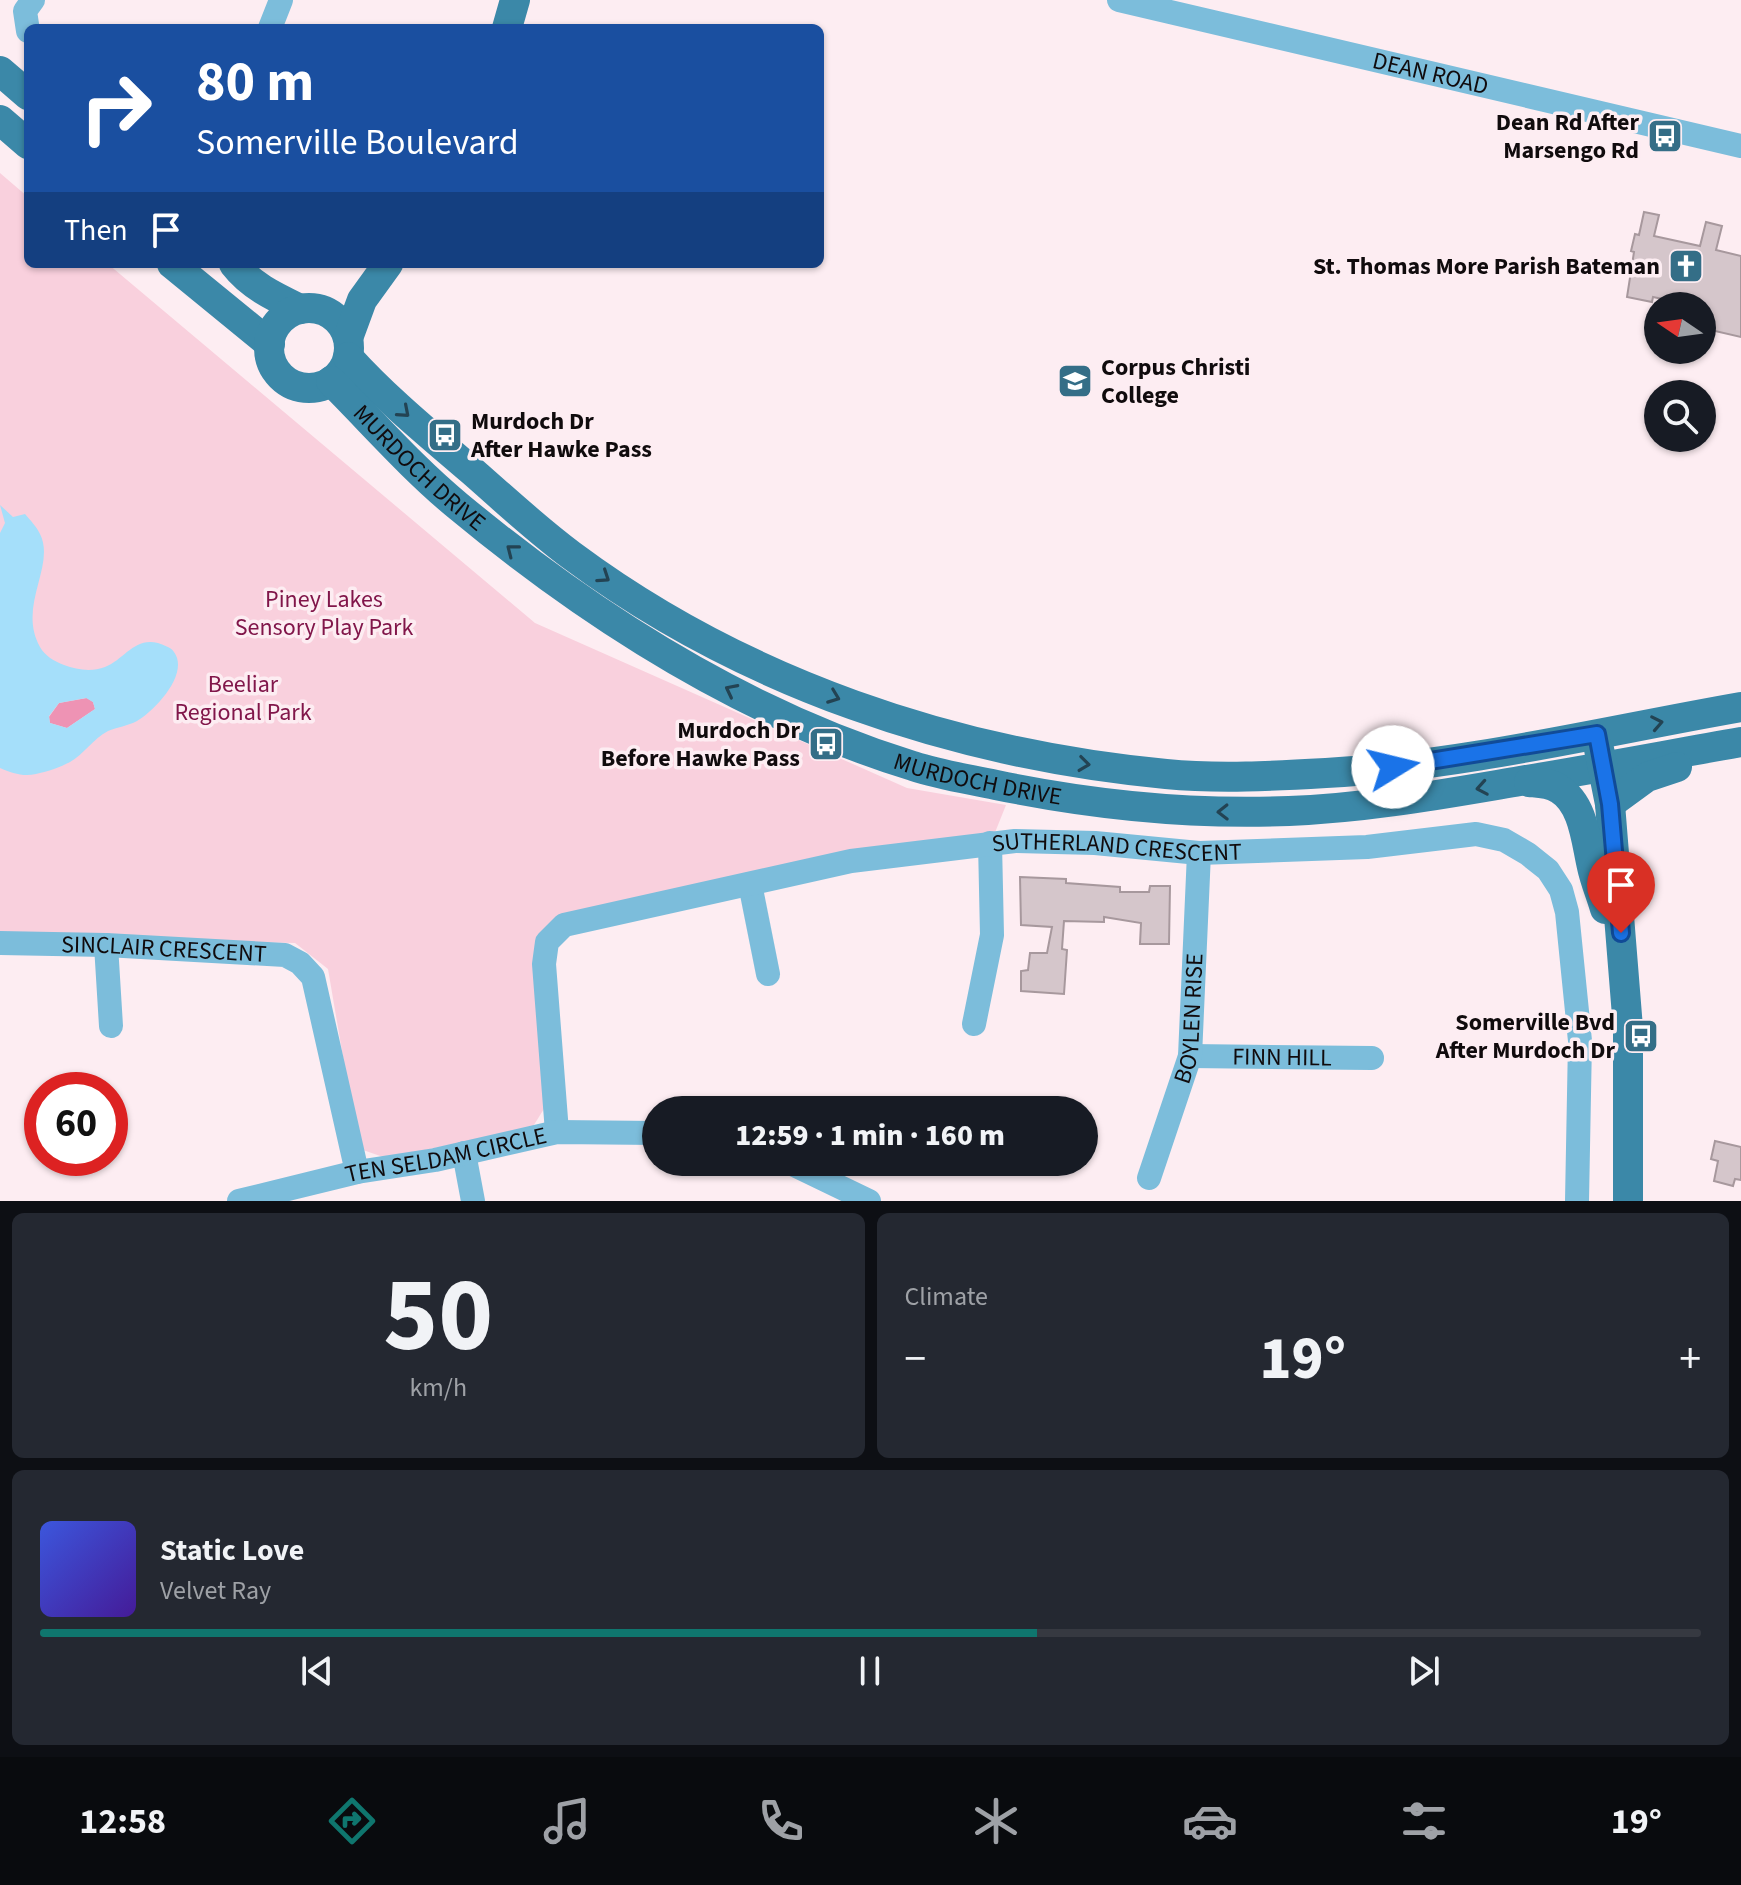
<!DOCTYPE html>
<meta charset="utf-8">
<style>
:root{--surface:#171b24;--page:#242831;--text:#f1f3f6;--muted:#9ea1a6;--line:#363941;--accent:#0f766e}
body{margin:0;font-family:"Source Sans 3",sans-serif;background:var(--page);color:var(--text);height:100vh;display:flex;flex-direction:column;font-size:30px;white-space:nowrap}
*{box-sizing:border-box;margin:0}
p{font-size:26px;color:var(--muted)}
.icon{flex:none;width:44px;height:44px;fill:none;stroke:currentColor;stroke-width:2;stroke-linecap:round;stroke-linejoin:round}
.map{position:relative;height:1201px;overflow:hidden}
.panel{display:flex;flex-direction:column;gap:12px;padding:12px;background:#0d0f14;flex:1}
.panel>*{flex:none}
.guide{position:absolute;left:24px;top:24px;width:800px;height:244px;border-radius:12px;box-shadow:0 2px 6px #0004;background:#1a4fa0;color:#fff;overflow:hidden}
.needle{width:52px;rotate:283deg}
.buttons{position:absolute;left:1644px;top:292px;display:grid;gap:16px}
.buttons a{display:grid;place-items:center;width:72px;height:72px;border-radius:50%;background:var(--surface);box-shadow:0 2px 6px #0004;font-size:40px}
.speed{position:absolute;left:24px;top:1072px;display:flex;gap:16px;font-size:40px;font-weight:700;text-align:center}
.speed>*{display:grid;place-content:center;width:104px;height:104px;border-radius:50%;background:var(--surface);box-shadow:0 2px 6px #0004;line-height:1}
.speed .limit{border:12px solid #d22;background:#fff;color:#111}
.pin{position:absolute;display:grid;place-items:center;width:68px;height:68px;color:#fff;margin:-82px -34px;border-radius:50% 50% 50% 0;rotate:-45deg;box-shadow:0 0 8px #0007}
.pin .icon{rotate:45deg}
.me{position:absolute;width:88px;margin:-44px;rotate:81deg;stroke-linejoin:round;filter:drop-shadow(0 0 6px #0008)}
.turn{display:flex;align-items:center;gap:28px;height:168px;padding:0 40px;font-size:36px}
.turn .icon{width:104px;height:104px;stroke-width:2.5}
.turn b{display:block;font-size:56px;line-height:68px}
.then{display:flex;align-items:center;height:76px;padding:0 40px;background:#0003;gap:16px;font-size:30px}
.big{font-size:60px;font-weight:800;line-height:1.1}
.panel .widget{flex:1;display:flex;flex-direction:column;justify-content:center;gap:12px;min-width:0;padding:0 28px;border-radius:12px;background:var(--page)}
.panel .dial{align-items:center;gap:0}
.dial b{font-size:104px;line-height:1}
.song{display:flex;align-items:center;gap:24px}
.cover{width:96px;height:96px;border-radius:12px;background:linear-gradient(135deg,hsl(230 70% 55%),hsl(260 70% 35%))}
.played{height:8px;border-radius:4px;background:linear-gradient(90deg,var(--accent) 60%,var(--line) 60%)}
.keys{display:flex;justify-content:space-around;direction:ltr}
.heat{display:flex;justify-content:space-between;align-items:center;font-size:44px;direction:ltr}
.panel .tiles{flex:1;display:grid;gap:12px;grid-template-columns:1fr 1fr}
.widget:last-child{grid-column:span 2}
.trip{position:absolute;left:642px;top:1096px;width:456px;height:80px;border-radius:40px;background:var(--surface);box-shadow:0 2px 6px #0004;font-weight:800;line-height:80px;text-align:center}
.dock{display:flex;height:128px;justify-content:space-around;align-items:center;background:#090b0e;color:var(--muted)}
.dock .icon{width:56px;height:56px}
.dock .selected{color:var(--accent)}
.dock b{font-size:36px;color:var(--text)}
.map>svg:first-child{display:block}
.green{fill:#f9d0dd}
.forest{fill:#ee93b4}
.water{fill:#a5dffa;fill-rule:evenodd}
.building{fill:#d5c6cb;stroke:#a7989d;stroke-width:2}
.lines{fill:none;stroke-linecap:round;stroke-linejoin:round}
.minor{stroke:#7cbddb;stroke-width:24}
.major{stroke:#3b88a8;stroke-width:30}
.oneway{stroke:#234353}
.route-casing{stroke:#114b97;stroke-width:20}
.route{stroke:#1a73e8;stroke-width:14}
.labels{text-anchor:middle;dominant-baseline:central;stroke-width:7;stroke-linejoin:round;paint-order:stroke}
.street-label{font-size:24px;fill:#100b0d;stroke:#fdedf2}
.poi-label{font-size:24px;font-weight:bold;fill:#100b0d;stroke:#fdedf2;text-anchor:end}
.park-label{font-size:24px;fill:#81164a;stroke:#fdedf2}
</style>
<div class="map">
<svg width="1741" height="1201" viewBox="0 0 1741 1201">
<rect width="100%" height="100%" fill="#fdedf2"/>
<!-- green -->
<path class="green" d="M0,173L28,197V264H108L535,623L907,788L1006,805L994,835L547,925V1104L532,1128L386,1158L363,1150L357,1139L328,969L295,943L0,936Z"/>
<!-- forest -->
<path class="forest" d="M87,698L93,702L95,709L67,728L50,723L49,717L59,703Z"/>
<!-- water -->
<path class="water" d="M0,505L13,517L25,514C30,520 37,527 40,534C56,566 17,606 40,647C45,656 54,661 64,665C77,670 92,672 105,667C125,659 134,637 158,643C163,645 171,647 174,652C190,674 154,711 137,721C128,726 117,727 108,731C93,739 84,754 70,762C61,767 46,772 36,774C23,777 12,773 0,768V533L5,523ZM86,698L93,702L95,709L67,728L50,723L49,716L59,703Z"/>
<!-- building -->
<path class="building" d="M1644,212L1659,215L1654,236L1700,246L1706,222L1722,226L1716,250L1741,256V337L1702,328V306H1686V304L1653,297L1652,302L1627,297L1634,252L1631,251L1635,234L1639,235Z
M1020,877L1066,879V883L1120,887V892H1149L1150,886H1170L1169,944H1140L1141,923L1104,917V922L1064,921L1062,949L1067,950L1064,994L1021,991V971L1028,970L1030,953H1047L1052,927L1021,925Z
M1715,1141L1741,1147V1180L1735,1179L1733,1186L1714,1181L1718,1161L1711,1159Z"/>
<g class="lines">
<!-- minor -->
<g class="minor">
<path id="s1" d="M1119,0L1741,146"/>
<path d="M270,28L281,0"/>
<path d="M28,31L25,11L33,0"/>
<path d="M750,884L768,974"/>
<path id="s2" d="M0,943L106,945L285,955L300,963L313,977L357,1172"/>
<path d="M106,945L111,1026"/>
<path d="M974,1024L992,935L990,843"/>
<path id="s3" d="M1190,1056L1372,1058"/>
<path id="s4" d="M557,1132L544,964L547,942L564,925L851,861L1015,841L1095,843L1199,853L1367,847L1476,834L1504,840L1528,854L1548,870L1561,890L1567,912L1580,1041L1577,1201"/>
<path d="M464,1153L473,1201"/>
<path d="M788,1162L869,1201"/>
<path id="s5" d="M1149,1178L1190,1056L1199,853"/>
<path id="s6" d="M239,1201L357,1172L435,1160L557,1132L656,1133"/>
</g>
<!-- major -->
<g class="major">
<path d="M507,28L515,0"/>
<path d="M0,71L28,95"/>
<path d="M0,120L28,144"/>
<path d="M172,264L270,344"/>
<path d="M234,264C251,286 275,297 300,309"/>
<circle cx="309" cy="348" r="40"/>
<path d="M348,338L362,300L388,264"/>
<path d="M348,357C386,399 429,434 472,471C504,499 536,529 571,555C743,683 954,754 1166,774C1218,779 1274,776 1326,773C1466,765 1604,731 1741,707"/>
<path id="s7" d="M331,381C373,423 412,468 458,506C593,618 744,714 913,766C940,775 968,779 996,785C1093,805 1190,815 1289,811C1367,808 1443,794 1520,781C1594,769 1667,755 1741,742"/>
<path d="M1599,749L1610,804L1628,1028V1201"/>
<path d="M1529,782C1540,783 1550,783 1559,789C1584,804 1586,842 1592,867C1595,881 1601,895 1605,909"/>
<path d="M1610,804L1647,777L1677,767"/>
</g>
</g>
<!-- one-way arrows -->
<defs><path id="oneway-chevron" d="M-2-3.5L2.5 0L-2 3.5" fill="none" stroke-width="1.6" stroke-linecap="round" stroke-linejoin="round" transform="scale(2)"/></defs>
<g class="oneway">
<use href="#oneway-chevron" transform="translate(404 412) rotate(41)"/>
<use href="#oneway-chevron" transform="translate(512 550) rotate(-142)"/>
<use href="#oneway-chevron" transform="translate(604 577) rotate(34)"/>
<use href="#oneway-chevron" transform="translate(731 690) rotate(-153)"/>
<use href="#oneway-chevron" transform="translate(834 697) rotate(21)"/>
<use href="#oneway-chevron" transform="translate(1657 723) rotate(-11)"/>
<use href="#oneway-chevron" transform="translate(1084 764) rotate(7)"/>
<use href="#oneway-chevron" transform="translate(1482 788) rotate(170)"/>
<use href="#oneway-chevron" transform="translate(1223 812) rotate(179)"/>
</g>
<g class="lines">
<!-- route casing -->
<g class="route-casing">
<path id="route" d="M1393,767L1597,734L1610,804L1621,933"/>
</g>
<!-- route -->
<use href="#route" class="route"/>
</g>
<!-- icons -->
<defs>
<g id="bus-square" transform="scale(1.8)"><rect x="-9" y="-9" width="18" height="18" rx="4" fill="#346e87" stroke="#fdedf2"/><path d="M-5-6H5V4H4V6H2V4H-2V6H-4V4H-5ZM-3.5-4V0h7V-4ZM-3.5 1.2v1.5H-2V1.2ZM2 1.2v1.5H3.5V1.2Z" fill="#fff"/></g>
<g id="church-square" transform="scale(1.8)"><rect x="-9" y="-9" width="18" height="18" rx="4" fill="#346e87" stroke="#fdedf2"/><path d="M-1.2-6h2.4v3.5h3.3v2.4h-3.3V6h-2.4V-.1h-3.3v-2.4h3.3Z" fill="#fff"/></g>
<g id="school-square" transform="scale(1.8)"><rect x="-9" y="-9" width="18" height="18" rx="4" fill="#346e87" stroke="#fdedf2"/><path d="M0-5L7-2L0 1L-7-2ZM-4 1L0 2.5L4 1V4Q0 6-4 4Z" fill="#fff"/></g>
</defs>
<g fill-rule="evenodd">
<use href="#bus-square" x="1665" y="136"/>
<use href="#church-square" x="1686" y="266"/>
<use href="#school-square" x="1075" y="381"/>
<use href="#bus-square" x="445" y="435"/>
<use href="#bus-square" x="826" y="744"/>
<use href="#bus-square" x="1641" y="1036"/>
</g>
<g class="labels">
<!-- street labels -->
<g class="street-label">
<text stroke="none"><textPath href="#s1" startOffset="320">DEAN ROAD</textPath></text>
<text stroke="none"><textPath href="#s7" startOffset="124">MURDOCH DRIVE</textPath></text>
<text stroke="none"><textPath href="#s7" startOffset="772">MURDOCH DRIVE</textPath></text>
<text stroke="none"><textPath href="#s4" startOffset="776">SUTHERLAND CRESCENT</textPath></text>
<text stroke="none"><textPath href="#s2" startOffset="164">SINCLAIR CRESCENT</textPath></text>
<text stroke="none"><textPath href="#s5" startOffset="166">BOYLEN RISE</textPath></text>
<text stroke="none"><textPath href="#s3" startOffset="92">FINN HILL</textPath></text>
<text stroke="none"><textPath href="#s6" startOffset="212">TEN SELDAM CIRCLE</textPath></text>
</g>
<!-- poi labels -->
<g class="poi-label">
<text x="1639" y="122">Dean Rd After<tspan x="1639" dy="28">Marsengo Rd</tspan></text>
<text x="1660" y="266">St. Thomas More Parish Bateman</text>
<text x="1101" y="367" text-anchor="start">Corpus Christi<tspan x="1101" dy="28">College</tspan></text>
<text x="471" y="421" text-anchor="start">Murdoch Dr<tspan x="471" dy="28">After Hawke Pass</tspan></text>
<text x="800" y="730">Murdoch Dr<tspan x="800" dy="28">Before Hawke Pass</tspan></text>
<text x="1615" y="1022">Somerville Bvd<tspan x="1615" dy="28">After Murdoch Dr</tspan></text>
</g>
<!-- park labels -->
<g class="park-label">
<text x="324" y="599">Piney Lakes<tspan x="324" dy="28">Sensory Play Park</tspan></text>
<text x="243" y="684">Beeliar<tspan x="243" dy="28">Regional Park</tspan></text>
</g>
</g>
</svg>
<div class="buttons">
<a><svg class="needle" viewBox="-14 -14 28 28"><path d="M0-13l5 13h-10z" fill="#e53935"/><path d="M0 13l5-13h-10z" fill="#9ea1a6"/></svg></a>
<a><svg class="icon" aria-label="search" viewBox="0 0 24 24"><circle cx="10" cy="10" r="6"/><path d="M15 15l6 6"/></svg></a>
</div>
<div class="speed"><div class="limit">60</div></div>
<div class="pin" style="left:1621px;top:933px;background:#d93025"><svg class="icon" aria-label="arrive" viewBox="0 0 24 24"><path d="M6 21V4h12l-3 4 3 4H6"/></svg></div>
<svg class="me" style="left:1393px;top:767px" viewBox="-20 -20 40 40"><circle r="19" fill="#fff"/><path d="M0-13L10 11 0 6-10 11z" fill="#1a73e8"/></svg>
<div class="trip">12:59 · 1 min · 160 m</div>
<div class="guide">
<div class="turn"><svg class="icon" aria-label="right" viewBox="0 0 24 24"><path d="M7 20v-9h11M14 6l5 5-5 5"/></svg><div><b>80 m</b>Somerville Boulevard</div></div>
<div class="then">Then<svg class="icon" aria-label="arrive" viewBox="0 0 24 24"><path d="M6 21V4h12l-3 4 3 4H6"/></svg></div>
</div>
</div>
<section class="panel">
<div class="tiles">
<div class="widget dial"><b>50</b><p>km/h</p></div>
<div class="widget"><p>Climate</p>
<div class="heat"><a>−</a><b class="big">19°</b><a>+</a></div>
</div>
<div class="widget">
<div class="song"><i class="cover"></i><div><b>Static Love</b><p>Velvet Ray</p></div></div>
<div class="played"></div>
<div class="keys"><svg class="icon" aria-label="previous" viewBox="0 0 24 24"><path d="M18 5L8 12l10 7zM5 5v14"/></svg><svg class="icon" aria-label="pause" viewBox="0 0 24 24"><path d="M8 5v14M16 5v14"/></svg><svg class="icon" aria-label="next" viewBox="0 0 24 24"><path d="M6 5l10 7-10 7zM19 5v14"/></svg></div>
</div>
</div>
</section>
<nav class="dock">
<b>12:58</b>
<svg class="icon selected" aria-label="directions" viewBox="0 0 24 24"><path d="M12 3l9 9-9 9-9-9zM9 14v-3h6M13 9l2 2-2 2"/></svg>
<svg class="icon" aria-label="music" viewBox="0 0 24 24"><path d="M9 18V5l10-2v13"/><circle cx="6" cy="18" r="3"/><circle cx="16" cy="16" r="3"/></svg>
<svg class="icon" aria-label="phone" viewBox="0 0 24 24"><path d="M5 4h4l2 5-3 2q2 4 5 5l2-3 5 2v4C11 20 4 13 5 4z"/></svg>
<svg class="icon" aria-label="climate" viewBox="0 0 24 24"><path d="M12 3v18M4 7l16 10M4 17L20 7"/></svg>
<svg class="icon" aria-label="car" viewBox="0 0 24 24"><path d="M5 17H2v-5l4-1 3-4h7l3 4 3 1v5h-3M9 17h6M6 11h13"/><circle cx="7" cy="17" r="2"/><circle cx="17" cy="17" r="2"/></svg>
<svg class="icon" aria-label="filters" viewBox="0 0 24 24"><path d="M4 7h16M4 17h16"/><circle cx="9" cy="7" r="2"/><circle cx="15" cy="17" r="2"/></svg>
<b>19°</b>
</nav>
